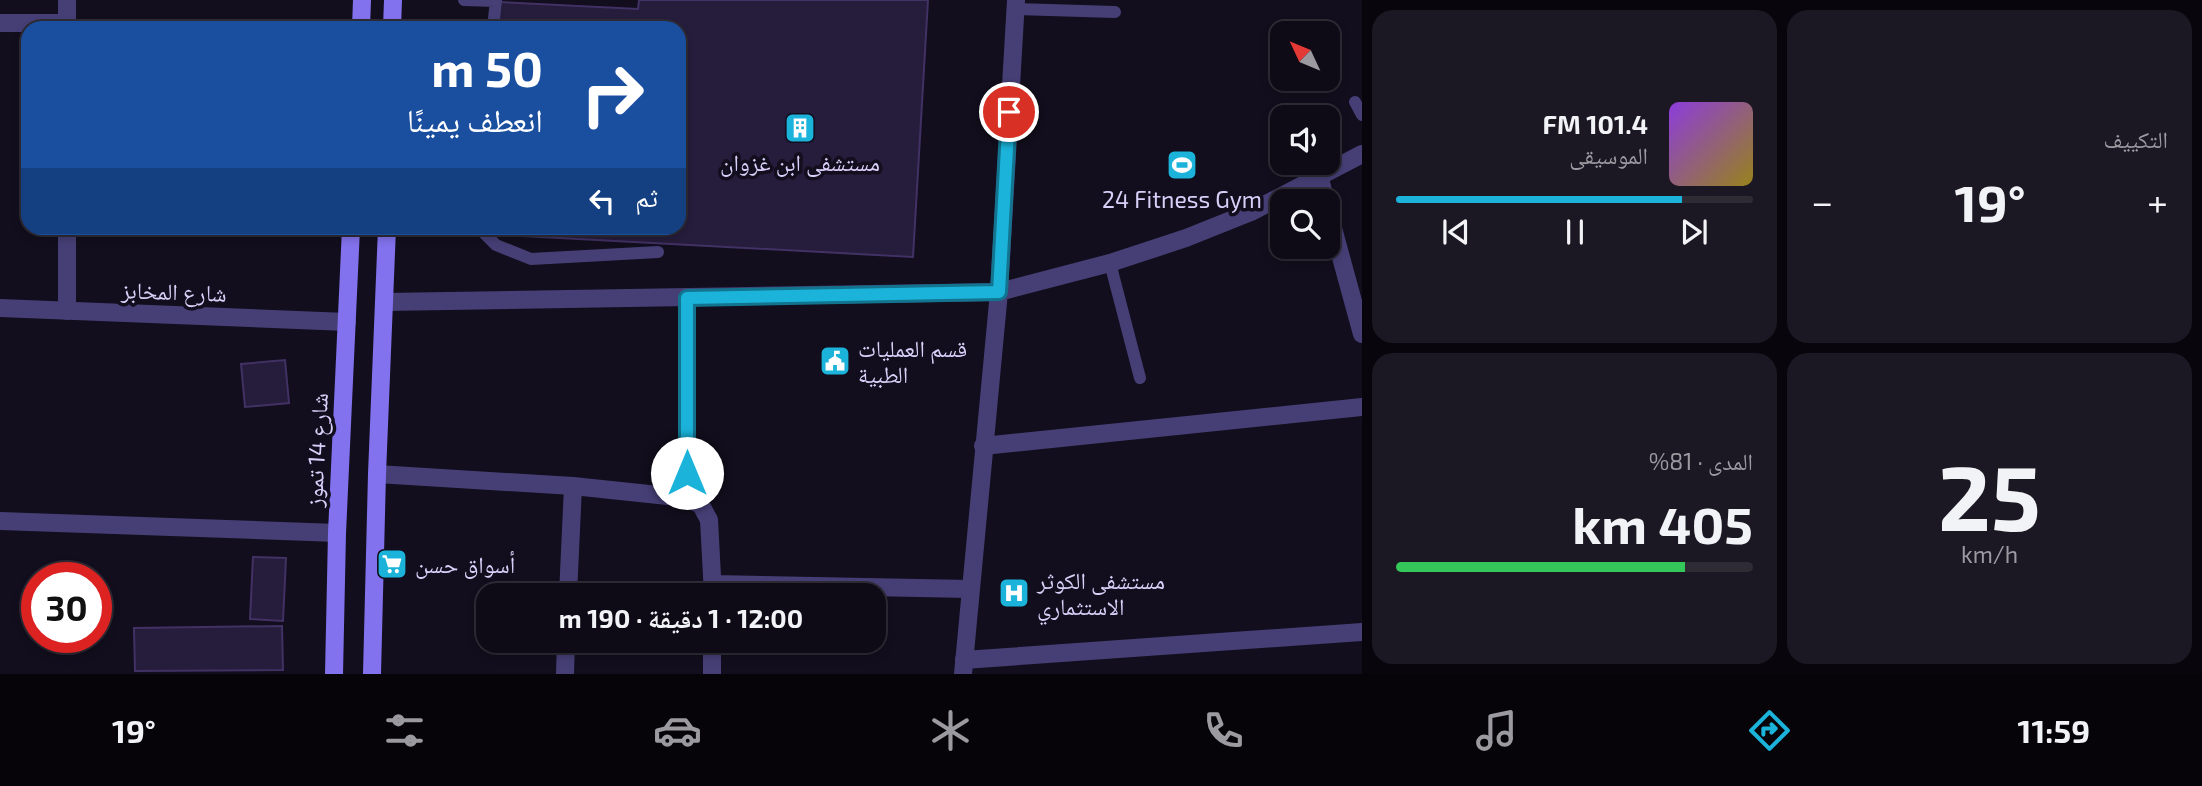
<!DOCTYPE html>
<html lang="ar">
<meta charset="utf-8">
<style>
:root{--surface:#0e0a16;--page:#1c1823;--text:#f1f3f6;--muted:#9b9aa1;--line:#2e2b35;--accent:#1bb3da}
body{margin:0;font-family:"Exo 2","Noto Naskh Arabic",sans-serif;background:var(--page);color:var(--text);direction:rtl;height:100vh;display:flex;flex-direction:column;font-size:26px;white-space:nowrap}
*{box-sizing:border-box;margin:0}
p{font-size:23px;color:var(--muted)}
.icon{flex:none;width:38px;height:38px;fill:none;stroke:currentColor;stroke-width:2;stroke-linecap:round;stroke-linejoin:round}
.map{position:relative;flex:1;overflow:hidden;direction:ltr}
.drawer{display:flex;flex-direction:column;gap:10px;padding:10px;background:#08060c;width:840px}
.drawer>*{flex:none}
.hud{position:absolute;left:21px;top:21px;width:665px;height:214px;border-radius:21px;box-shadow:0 4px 10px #0003,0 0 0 2px var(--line);direction:rtl;background:#1a4fa0;color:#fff;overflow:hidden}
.needle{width:46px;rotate:314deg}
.controls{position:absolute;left:1270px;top:21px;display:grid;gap:14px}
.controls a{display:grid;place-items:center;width:70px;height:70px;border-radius:14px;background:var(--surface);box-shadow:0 4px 10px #0003,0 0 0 2px var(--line);font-size:35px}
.speed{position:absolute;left:21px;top:562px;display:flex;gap:14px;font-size:35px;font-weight:700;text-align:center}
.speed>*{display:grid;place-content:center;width:91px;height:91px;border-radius:50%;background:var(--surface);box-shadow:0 4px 10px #0003,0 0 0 2px var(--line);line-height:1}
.speed .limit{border:10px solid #d22;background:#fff;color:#111}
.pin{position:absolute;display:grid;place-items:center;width:60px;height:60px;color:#fff;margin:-30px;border:4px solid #fff;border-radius:50%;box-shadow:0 2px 7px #0007}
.me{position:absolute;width:77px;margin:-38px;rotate:0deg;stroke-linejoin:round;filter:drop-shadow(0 0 5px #0008)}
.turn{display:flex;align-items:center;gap:24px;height:147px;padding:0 28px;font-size:32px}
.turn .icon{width:91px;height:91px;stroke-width:2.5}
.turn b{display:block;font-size:49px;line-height:60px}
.then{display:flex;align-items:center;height:66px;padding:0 28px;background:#0003;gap:14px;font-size:26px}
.big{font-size:52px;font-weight:700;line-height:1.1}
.drawer .card{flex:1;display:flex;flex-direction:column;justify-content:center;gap:10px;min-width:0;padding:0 24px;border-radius:21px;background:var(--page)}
.drawer .dial{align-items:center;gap:0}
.dial b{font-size:91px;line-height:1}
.song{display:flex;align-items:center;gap:21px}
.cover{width:84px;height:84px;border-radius:10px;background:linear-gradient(135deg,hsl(270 70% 55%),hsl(50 70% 35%))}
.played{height:7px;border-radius:4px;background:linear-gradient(90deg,var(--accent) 80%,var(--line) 80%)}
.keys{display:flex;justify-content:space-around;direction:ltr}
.heat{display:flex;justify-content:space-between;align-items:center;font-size:38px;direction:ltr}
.charge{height:10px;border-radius:5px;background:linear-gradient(90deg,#34c759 81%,var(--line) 0)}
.drawer .tiles{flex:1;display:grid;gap:10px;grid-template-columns:repeat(2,1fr)}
.trip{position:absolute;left:476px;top:583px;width:410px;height:70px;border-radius:21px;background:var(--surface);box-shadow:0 4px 10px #0003,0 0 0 2px var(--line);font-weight:700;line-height:70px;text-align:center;direction:rtl}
.tabs{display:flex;height:112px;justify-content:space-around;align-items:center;background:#060409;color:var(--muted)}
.tabs .icon{width:49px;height:49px}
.tabs .current{color:var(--accent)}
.tabs b{font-size:32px;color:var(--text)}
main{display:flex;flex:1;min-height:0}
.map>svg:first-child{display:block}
.building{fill:#261c3b;stroke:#413164;stroke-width:2}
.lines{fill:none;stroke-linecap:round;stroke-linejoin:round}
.service{stroke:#463f76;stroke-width:12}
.minor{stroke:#463f76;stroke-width:18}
.tertiary{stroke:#463f76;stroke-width:18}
.secondary{stroke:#8272ee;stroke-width:18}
.route-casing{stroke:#12748e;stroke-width:18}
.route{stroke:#1bb3da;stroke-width:12}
.labels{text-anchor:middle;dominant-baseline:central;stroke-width:7;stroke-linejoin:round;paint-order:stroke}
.poi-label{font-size:23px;fill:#d9d0f9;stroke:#120e1d;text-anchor:start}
.street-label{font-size:23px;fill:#d9d0f9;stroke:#120e1d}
</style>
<main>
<section class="drawer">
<div class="tiles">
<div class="card"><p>التكييف</p>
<div class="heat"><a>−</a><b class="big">19°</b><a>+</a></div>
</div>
<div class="card">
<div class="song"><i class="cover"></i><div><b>101.4 FM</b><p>الموسيقى</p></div></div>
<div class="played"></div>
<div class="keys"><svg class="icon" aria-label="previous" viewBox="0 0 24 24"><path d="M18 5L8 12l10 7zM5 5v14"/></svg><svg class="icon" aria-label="pause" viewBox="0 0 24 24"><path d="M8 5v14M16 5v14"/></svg><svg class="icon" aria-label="next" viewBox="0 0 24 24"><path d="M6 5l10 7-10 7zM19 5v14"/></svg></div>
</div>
<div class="card dial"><b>25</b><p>km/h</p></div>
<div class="card"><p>المدى · 81%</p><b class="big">405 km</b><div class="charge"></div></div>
</div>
</section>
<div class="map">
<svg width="1362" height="674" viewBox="0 0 1362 674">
<rect width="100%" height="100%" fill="#120e1d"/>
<!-- building -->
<path class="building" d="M639,0H928L913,257L486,234V228H679V28H498L500,2L638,9Z
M285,360L289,403L245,407L241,364Z
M253,557L286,558L283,621L250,619Z
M282,626L283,670L135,671L134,628Z"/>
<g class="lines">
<!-- service -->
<path class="service" d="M464,0L496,1
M1015,9L1115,12
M493,28L496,0
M1355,102L1362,115
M481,228L483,232L496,245L531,259L658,252
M1110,263L1140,378"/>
<!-- minor -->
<path class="minor" d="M0,23H67
M67,28V0
M67,228V311
M983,446L1362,407
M377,474L573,486L687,498L701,505L709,520L713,595
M687,498V297
M0,521L337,533
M713,584L970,589
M568,595L573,486
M964,660L1362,632
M565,674L566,640
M712,674V640"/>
<!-- tertiary -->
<path class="tertiary" d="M1319,176L1326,201
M1328,210L1362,334
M385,302L999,292L1110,263L1186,238L1251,212L1362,154
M0,308L347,322
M963,674L999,292L1016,0"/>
<!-- secondary -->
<path class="secondary" d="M361,28L362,0
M392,28L393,0
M334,674L337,533L351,228
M372,674L377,474L387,228"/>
</g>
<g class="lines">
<!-- route casing -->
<g class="route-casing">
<path id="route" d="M687,473V298L999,292L1009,112"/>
</g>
<!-- route -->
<use href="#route" class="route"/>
</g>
<!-- icons -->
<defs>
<g id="building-square" transform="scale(1.575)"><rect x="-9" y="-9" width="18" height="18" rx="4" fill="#1bb3da" stroke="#120e1d"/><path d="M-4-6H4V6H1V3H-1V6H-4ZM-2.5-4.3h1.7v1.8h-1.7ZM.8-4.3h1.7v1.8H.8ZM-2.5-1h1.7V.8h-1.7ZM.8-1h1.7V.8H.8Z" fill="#fff"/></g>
<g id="stadium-square" transform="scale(1.575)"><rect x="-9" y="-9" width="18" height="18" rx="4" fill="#1bb3da" stroke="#120e1d"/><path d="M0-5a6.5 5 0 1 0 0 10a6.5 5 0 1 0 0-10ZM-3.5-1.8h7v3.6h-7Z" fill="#fff"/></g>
<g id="civic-square" transform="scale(1.575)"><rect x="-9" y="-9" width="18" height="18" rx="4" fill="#1bb3da" stroke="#120e1d"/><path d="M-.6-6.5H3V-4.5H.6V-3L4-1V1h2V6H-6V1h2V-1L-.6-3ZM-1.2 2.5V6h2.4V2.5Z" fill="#fff"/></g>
<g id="supermarket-square" transform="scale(1.575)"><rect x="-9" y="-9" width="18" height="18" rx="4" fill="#1bb3da" stroke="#120e1d"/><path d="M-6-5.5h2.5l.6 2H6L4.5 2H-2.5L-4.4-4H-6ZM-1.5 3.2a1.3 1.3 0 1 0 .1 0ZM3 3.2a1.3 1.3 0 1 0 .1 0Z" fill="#fff"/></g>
<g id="hospital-square" transform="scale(1.575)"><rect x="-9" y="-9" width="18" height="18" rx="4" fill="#1bb3da" stroke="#120e1d"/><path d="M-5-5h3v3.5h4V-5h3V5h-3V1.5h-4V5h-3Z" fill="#fff"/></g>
</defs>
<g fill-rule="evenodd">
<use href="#building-square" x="800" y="128"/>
<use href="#stadium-square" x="1182" y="165"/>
<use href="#civic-square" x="835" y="361"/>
<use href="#supermarket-square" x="392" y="564"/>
<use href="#hospital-square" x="1014" y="593"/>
</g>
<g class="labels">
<!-- poi labels -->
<g class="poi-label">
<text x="800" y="162" text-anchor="middle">مستشفى ابن غزوان</text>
<text x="1182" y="199" text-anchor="middle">24 Fitness Gym</text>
<text x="858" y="348">قسم العمليات<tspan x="858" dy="26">الطبية</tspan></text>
<text x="415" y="564">أسواق حسن</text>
<text x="1037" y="580">مستشفى الكوثر<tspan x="1037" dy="26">الاستثماري</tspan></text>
</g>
<!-- street labels -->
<g class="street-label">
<text transform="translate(174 291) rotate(2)">شارع المخابز</text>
<text transform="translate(316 450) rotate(-87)">شارع 14 تموز</text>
</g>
</g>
</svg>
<div class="controls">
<a><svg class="needle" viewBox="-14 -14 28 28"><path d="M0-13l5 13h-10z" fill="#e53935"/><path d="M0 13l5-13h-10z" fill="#9b9aa1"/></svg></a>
<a><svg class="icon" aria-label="sound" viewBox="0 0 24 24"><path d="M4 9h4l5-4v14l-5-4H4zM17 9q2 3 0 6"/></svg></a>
<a><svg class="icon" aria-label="search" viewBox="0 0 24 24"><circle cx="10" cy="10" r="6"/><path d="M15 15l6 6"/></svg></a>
</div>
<div class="speed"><div class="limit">30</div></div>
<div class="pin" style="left:1009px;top:112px;background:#d93025"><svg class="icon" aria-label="arrive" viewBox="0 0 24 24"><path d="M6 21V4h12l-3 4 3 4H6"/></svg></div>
<svg class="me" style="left:687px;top:473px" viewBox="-20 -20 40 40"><circle r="19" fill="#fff"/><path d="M0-13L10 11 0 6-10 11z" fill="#1bb3da"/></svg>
<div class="trip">12:00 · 1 دقيقة · 190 m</div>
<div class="hud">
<div class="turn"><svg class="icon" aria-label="right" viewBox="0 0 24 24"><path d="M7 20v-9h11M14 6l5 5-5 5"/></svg><div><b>50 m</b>انعطف يمينًا</div></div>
<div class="then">ثم<svg class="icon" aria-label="left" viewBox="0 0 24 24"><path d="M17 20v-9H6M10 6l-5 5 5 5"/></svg></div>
</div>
</div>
</main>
<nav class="tabs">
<b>11:59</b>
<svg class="icon current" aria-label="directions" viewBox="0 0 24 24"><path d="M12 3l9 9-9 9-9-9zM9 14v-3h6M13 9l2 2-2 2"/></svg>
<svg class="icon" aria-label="music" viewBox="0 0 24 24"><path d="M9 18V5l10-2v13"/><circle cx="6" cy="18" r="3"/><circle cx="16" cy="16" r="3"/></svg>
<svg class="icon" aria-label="phone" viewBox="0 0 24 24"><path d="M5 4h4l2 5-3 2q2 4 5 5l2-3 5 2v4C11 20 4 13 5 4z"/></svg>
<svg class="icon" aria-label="climate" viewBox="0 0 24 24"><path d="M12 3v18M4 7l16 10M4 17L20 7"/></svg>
<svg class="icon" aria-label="car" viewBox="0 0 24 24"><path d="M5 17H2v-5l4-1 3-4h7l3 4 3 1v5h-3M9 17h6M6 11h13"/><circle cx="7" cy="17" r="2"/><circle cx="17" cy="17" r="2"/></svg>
<svg class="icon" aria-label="filters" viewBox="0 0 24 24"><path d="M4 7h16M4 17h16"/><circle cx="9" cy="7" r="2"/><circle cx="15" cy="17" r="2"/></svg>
<b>19°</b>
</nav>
